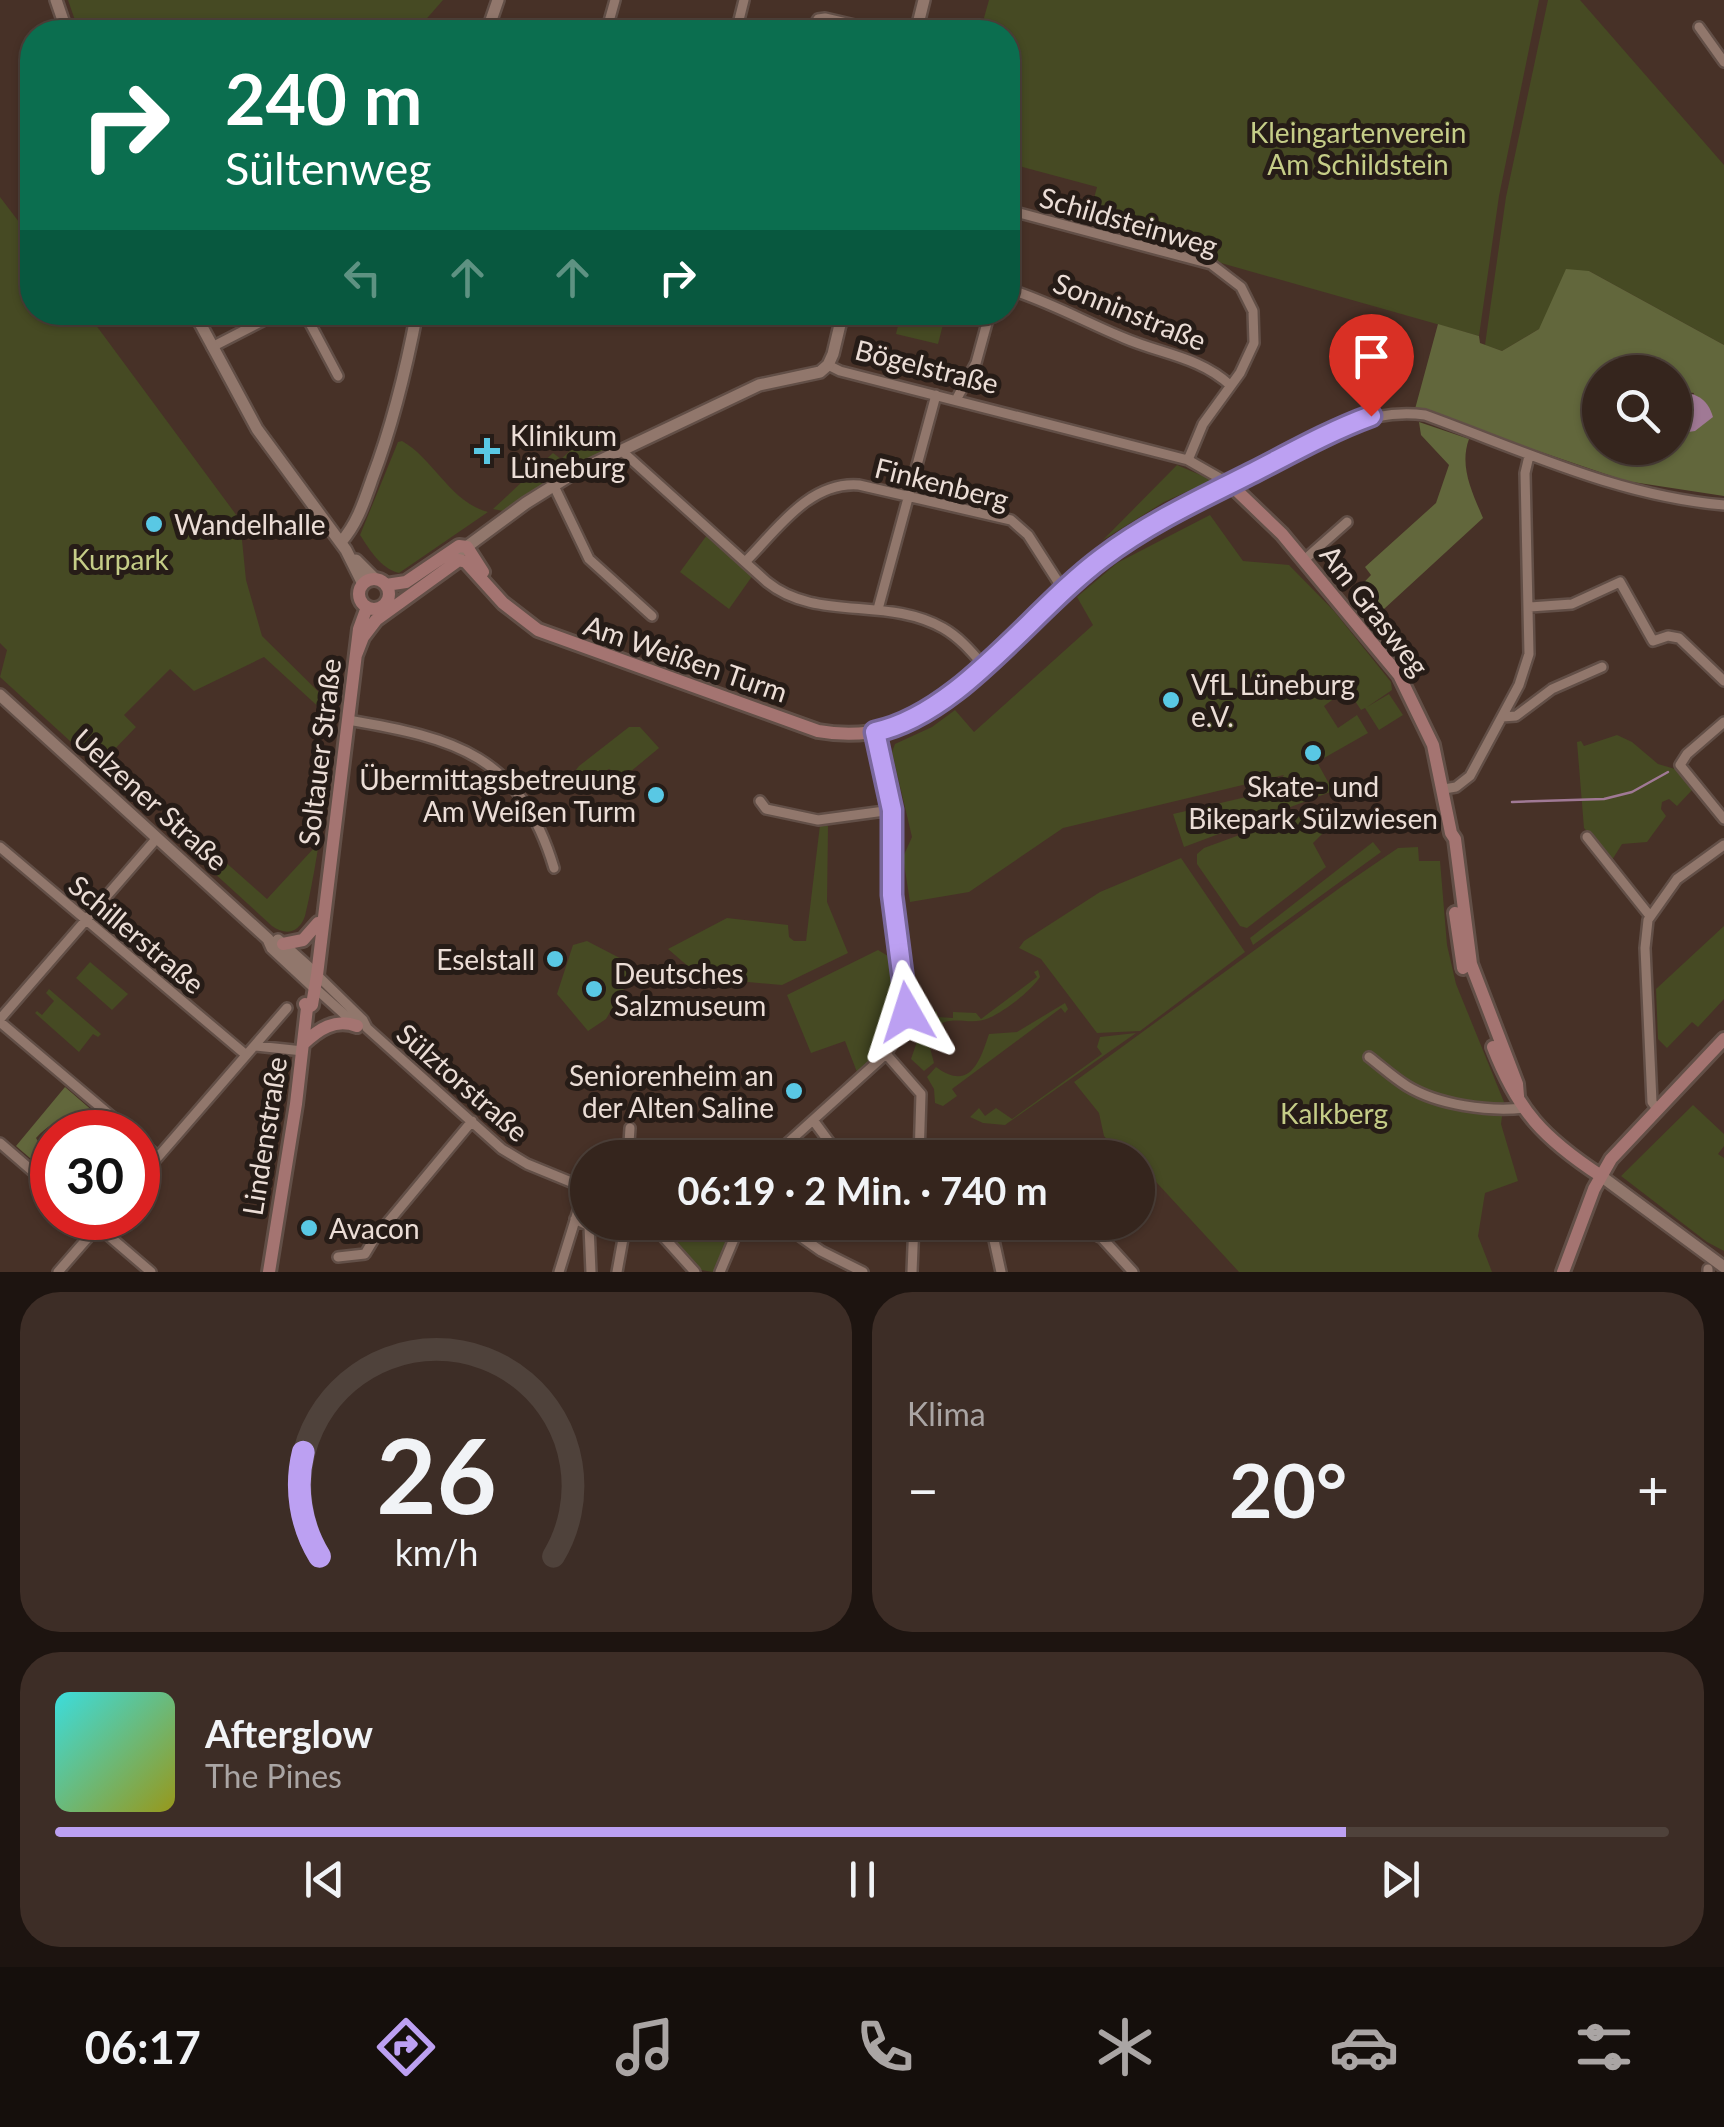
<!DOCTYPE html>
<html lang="de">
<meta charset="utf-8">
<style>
:root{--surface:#35251d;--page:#3d2d26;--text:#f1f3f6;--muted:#aaa5a4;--line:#4f423b;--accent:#bca0f2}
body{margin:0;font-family:Lato,sans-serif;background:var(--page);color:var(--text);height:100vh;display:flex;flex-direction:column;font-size:38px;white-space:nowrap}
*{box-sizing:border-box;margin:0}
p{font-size:32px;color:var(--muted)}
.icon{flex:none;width:55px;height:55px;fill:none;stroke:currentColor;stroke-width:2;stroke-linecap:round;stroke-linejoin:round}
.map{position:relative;height:1272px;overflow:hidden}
.side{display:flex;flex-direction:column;gap:20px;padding:20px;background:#1d1410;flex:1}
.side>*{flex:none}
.guide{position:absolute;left:20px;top:20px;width:1000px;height:305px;border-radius:40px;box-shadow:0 2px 8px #0004,0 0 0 2px var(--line);background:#0b6e4f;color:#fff;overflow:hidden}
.tools{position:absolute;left:1582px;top:355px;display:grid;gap:20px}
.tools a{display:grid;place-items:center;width:110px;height:110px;border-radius:50%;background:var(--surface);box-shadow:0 2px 8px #0004,0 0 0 2px var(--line);font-size:50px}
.speed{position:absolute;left:30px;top:1110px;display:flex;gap:20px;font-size:50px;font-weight:700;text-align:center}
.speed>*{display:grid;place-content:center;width:130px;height:130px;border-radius:50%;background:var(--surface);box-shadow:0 2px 8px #0004,0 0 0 2px var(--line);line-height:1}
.speed .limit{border:15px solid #d22;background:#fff;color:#111}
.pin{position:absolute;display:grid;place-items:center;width:85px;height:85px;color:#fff;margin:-102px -42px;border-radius:50% 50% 50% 0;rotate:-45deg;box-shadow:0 0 10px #0007}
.pin .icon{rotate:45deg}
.me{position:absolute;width:110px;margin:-55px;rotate:354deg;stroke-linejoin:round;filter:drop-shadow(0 0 8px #0008)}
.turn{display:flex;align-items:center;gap:35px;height:210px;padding:0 40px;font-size:45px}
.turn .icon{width:130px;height:130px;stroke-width:2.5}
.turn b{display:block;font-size:70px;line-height:85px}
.lanes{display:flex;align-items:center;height:95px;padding:0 40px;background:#0003;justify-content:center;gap:50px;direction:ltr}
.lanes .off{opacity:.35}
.big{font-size:75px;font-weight:700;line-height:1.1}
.side .tile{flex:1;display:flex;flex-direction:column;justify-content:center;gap:15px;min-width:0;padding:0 35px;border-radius:40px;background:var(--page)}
.side .dial{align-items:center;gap:0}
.dial svg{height:260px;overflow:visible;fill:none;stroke:var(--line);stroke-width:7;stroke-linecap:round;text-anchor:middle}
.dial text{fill:var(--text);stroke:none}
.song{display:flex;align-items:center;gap:30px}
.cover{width:120px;height:120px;border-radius:15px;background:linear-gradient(135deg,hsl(180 70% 55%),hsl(60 70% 35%))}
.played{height:10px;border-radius:5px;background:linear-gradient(90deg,var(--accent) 80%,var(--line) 80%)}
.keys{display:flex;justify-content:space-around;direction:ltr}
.heat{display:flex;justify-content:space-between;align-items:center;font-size:55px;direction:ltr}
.side .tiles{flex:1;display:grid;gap:20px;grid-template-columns:1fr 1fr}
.tile:last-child{grid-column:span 2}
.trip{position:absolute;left:570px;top:1140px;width:585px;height:100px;border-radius:50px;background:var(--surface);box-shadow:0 2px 8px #0004,0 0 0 2px var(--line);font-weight:700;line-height:100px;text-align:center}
.dock{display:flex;height:160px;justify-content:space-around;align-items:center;background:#150f0c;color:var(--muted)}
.dock .icon{width:70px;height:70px}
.dock .current{color:var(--accent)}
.dock b{font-size:45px;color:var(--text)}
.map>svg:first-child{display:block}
.green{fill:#464a23}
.forest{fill:#62673c;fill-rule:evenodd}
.water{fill:#a07995}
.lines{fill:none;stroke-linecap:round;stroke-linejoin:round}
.stream{stroke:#a07995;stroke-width:2.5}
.minor-casing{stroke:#624f47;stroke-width:14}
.tertiary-casing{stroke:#624f47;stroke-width:16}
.secondary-casing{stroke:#624f47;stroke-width:18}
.minor{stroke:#91776c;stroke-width:9}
.tertiary{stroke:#91776c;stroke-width:11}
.secondary{stroke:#a47471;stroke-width:12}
.route-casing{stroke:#7a689d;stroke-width:25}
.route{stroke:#bca0f2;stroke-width:18}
.poi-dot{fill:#59c8e4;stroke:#261c17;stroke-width:4}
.labels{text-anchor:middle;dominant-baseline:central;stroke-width:10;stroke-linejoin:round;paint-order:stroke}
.park-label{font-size:28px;fill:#c5cd87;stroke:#261c17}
.street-label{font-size:28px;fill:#ebddd6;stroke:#261c17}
.poi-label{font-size:28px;fill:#ebddd6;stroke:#261c17;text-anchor:start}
</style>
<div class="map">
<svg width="1724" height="1272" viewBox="0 0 1724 1272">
<rect width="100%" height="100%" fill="#473127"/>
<!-- green -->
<path class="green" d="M68,0H443L415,32H79Z
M989,0H1539L1499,196L1479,336L1087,225L1097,187L1008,163V32H980Z
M1548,0H1580L1724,165V345L1589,271L1539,329L1502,351L1485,345L1506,197Z
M0,197L32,239V312L87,313L240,520L246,580L262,636L336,709L335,722L264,657L194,691L170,669L124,715L136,727L108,756L93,742L82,752L0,677L7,650L0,643Z
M901,313H946L938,344L896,334Z
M599,425L611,449L571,469L508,512L493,509L553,453L561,459Z
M402,441C434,459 450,502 488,512L399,573C380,568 370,550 360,535L398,442Z
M1177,465L1210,479L1208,482L1164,502L1103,540Z
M1210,515L1243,561L1289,565L1334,611L1391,682L1392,690L1367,707L1389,694L1403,715L1379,730L1365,708L1361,710L1347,689L1324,706L1338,728L1357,715L1368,733L1317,762L1333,791L1184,847L1173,814L1272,791L1284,775L1063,828L969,892L910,902L903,857L912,837L892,752L895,744L932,727L955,710L974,732L1093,625L1077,597L1117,563Z
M707,535L753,575L729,609L680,572Z
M629,727H640L659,748L624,777L609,769L583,783L575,771L579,766Z
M1617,735L1632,742L1658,764L1675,769L1693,789L1677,806L1669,799L1662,802L1661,809L1666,816L1647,842L1622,844L1612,860L1584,828L1577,742L1581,741L1584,746Z
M327,797C319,837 315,875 305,916C299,933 286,936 272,926L178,840L189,834L192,837L190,840L213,861L223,860L267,899L314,848L302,836L318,823L311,813L316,800Z
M1310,809L1325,831L1313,843L1326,867L1247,928L1240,926L1197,864V854L1204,848Z
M820,825L828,826L827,902L848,953L782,985L726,980L711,986L668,949L727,918L788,925L789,937L794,941H806Z
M1373,842L1381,852L1253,945L1250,938Z
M1418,847L1419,861H1440L1447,945L1456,984L1504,1102L1501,1124L1518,1181L1485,1193L1478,1236L1492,1272H1239L1146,1171L1139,1176L1138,1158L1123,1157L1104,1136L1099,1113L1074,1082L1341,887L1398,848Z
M1181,858L1245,952L1140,1031L1097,1033L1041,959L1019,948L1024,941L1100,892Z
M1724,926V999L1698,1027L1692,1022L1667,1048L1658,1039L1656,989Z
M587,941L637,967L606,1019L588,1031L557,994L573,945Z
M878,950L888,956L894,992L901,1003V1016L883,1048L857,1072L845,1041L811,1053L787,995Z
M90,962L128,994L112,1010L76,978Z
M1038,970L1040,977C1030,992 1006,1010 989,1018C966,1029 939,1005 929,1044L934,1063L924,1071L911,1059L924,1021L937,1011V1017L953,1018V1012L976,1013L981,1019L1037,977L1034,972Z
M49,989L101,1034L98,1037L93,1034L79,1052L35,1013L37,1011L42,1015L54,1001L46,993Z
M1065,1003L1068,1009L1065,1013L1061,1008L952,1089L957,1096L943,1106L935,1103L934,1089L927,1077L936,1067C970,1092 980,1061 989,1034L1017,1032Z
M1136,1033L1005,1125L983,1123L970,1117L979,1108L985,1116L996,1108L1012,1119L1102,1054L1097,1047L1100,1037Z
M1693,1105L1724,1134V1146L1718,1154L1724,1158V1251L1707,1242L1621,1176Z
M659,1223H740L718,1268L713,1272L701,1270Z"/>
<!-- forest -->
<path class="forest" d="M1566,269L1589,271L1724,345V496L1626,481L1415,409L1438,324L1479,336L1480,343L1502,351L1539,329ZM1600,372H1675V391L1694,393L1680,434H1675V448H1600Z
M1419,422L1469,439C1459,466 1472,492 1483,518L1372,620L1351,596L1371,575L1365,567L1436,503L1449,465L1421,435Z
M65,1087L117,1132H94C74,1110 53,1119 36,1138L52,1164V1177L16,1146Z"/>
<!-- water -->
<path class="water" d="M1675,391C1695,393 1707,397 1713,417L1695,431L1675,434Z"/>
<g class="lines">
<!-- stream -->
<path class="stream" d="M1512,802L1604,799L1632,792L1668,772"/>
<!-- minor casing -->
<g class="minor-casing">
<path id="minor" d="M1699,27L1724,62
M606,32L615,0
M736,32L744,0
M810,32L818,19L825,18L885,32
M1008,210L1211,264L1241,287L1253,311L1254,343L1240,373L1203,424L1188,460
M1008,243L1015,212
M1008,289C1048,301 1085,322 1124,338C1161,354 1200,357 1230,385
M304,312L338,376
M212,347L280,312
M828,365L840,371L1188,460L1230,484C1291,454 1355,405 1425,415C1524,451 1618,496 1724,505
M956,400L976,363L990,312
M623,452L767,582C816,622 887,596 943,628C959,637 971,651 983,665
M553,484L589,559L652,616
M1304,560L1347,522
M745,562C777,530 809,481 859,485L1011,520L1028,535L1064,591
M1530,607L1572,604L1620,582L1653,641L1668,636L1679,638L1724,681
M878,609L936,395
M1502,717L1516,716L1552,689L1602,667
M348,720C455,738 520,755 554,868
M1724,722L1687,754L1680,765L1724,819
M1444,789L1456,787L1470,776L1519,685L1529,654L1525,473L1529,456
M760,801L766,809L818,820L892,810
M1587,837L1650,916
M0,847L245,1054
M317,975L363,1020L367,1028L502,1149L527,1164L588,1189
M315,988L355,1024
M0,1019L157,838
M0,1022L130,1132
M256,1046L303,1051
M886,1054L921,1094L919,1158
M1369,1057C1382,1067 1394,1078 1407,1086C1438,1105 1489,1112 1524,1108
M1657,1109L1652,1102L1645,948L1648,920L1677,879L1724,845
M813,1120L841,1158
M138,1139L158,1157
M0,1143L52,1188
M628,1158L630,1128
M771,1158L886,1054L906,1021L908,1000L892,895V810L875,732
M138,1180L287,1008
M88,1218L151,1272
M575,1219L589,1226L591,1272
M650,1222L695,1272
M780,1222L821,1251L863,1272
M954,1222L992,1231L1092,1233L1102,1238L1133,1272
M992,1231L1001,1272
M338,1257L365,1254L374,1239L472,1121
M58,1272L105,1218
M559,1272L585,1188
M617,1272L626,1222
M720,1272L741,1222
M912,1272L914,1222
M1708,1272V1269"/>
</g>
<!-- tertiary casing -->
<g class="tertiary-casing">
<path id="tertiary" d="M56,0L67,32
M487,32L498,0
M916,32L924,0
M194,312L257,429L346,550L363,584
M341,542C357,524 364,502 372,479C393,424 406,370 417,312
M461,551L526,503L574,473L759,385L820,372L828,365L833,354L843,312
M356,560L375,579
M0,695L268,939L272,948L315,988
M278,940L317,975
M1601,1176L1724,1267"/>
</g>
<!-- secondary casing -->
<g class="secondary-casing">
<path id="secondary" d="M359 594a15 15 0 1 1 30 0a15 15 0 1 1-30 0Z
M386,585L406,582L459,546L467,547L483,572
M356,655L363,637L376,620L459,560L466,562L503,603L538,630L818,731C857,738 894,732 929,712L1097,562L1128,539L1230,484L1282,534L1399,675L1433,745L1451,833L1455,839L1471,964L1517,1084L1518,1096
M1455,913L1463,968
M283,944L303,940L318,923
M307,1008L312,1005L317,975L359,629L367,607
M303,1044C319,1029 335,1018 357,1026
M1493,1047C1518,1111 1543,1138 1601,1176
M269,1272L296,1104L307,1008L305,1004
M1563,1272L1594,1189L1611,1159L1724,1039"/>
</g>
<!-- minor -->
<use href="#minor" class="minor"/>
<!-- tertiary -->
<use href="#tertiary" class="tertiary"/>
<!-- secondary -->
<use href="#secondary" class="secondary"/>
</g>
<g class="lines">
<!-- route casing -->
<g class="route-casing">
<path id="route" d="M907,1012L892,895V810L875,732C960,714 1032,610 1102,558C1148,523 1202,498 1254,472C1293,452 1330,431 1371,416"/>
</g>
<!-- route -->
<use href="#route" class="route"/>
</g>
<!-- markers -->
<g class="poi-dot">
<path d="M482 436h10v10h10v10h-10v10h-10v-10h-10v-10h10z"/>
<circle cx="154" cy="524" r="10"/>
<circle cx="1171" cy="700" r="10"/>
<circle cx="1313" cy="753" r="10"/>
<circle cx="656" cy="795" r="10"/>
<circle cx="555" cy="959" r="10"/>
<circle cx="594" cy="989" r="10"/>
<circle cx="794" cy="1091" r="10"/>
<circle cx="309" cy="1228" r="10"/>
</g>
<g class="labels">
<!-- park labels -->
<g class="park-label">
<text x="1358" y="132">Kleingartenverein<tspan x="1358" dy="32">Am Schildstein</tspan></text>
<text x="120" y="559">Kurpark</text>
<text x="1334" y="1113">Kalkberg</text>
</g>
<!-- street labels -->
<g class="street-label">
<text transform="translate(1129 221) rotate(16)">Schildsteinweg</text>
<text transform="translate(1130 311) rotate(22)">Sonninstraße</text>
<text transform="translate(927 366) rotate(14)">Bögelstraße</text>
<text transform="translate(942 483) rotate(14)">Finkenberg</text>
<text transform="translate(1375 610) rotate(52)">Am Grasweg</text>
<text transform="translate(686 658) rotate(19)">Am Weißen Turm</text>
<text transform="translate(319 752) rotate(-83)">Soltauer Straße</text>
<text transform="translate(151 799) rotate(42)">Uelzener Straße</text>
<text transform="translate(137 934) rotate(40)">Schillerstraße</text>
<text transform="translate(463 1082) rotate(41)">Sülztorstraße</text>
<text transform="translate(264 1136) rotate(-81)">Lindenstraße</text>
</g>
<!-- poi labels -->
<g class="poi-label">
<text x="510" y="435">Klinikum<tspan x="510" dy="32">Lüneburg</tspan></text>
<text x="174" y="524">Wandelhalle</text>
<text x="1191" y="684">VfL Lüneburg<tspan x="1191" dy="32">e.V.</tspan></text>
<text x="636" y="779" text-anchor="end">Übermittagsbetreuung<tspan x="636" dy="32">Am Weißen Turm</tspan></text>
<text x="1313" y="786" text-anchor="middle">Skate- und<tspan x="1313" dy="32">Bikepark Sülzwiesen</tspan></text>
<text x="535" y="959" text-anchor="end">Eselstall</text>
<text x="614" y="973">Deutsches<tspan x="614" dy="32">Salzmuseum</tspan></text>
<text x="774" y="1075" text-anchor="end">Seniorenheim an<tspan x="774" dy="32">der Alten Saline</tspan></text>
<text x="329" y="1228">Avacon</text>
</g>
</g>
</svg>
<div class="tools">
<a><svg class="icon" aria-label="search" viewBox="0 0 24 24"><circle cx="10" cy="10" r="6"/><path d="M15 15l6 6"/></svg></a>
</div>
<div class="speed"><div class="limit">30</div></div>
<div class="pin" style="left:1371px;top:416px;background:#d93025"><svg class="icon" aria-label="arrive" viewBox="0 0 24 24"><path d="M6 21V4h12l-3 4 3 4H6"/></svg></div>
<svg class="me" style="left:907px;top:1012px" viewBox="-20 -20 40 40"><path d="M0-17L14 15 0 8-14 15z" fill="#bca0f2" stroke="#fff" stroke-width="4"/></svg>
<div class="trip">06:19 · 2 Min. · 740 m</div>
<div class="guide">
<div class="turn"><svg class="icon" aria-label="right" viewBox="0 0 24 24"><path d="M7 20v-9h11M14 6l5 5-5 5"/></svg><div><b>240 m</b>Sültenweg</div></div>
<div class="lanes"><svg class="icon off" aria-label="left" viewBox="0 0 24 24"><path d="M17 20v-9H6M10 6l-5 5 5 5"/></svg><svg class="icon off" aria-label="ahead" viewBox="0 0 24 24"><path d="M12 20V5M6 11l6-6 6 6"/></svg><svg class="icon off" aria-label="ahead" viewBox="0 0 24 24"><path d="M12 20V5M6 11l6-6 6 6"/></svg><svg class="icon" aria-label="right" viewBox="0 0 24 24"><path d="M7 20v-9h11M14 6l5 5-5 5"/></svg></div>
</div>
</div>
<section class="side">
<div class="tiles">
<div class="tile dial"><svg viewBox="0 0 100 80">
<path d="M14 69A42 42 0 1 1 86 69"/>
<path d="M14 69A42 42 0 0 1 9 37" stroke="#bca0f2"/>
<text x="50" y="56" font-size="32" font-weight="700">26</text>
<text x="50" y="72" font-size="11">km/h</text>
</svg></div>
<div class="tile"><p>Klima</p>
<div class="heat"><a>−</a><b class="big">20°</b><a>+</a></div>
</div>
<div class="tile">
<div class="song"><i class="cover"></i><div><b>Afterglow</b><p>The Pines</p></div></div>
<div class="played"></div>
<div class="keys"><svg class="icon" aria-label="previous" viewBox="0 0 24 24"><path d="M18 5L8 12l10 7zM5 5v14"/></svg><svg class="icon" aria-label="pause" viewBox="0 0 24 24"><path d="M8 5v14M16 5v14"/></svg><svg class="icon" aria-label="next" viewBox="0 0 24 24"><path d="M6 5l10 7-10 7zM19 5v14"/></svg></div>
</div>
</div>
</section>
<nav class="dock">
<b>06:17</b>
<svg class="icon current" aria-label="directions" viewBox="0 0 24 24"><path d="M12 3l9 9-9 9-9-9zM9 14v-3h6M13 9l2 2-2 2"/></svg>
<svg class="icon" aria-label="music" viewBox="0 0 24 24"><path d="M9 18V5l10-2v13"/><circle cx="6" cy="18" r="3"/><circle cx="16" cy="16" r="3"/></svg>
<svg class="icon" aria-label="phone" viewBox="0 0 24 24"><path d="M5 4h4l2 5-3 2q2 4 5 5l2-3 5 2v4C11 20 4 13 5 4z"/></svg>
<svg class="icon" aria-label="climate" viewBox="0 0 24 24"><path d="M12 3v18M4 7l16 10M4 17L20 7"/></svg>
<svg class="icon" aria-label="car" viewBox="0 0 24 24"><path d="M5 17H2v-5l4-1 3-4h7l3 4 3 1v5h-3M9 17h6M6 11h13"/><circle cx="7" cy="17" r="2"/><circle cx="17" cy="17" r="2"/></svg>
<svg class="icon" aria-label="filters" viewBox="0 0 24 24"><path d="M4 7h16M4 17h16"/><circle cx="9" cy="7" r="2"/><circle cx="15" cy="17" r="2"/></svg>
</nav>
